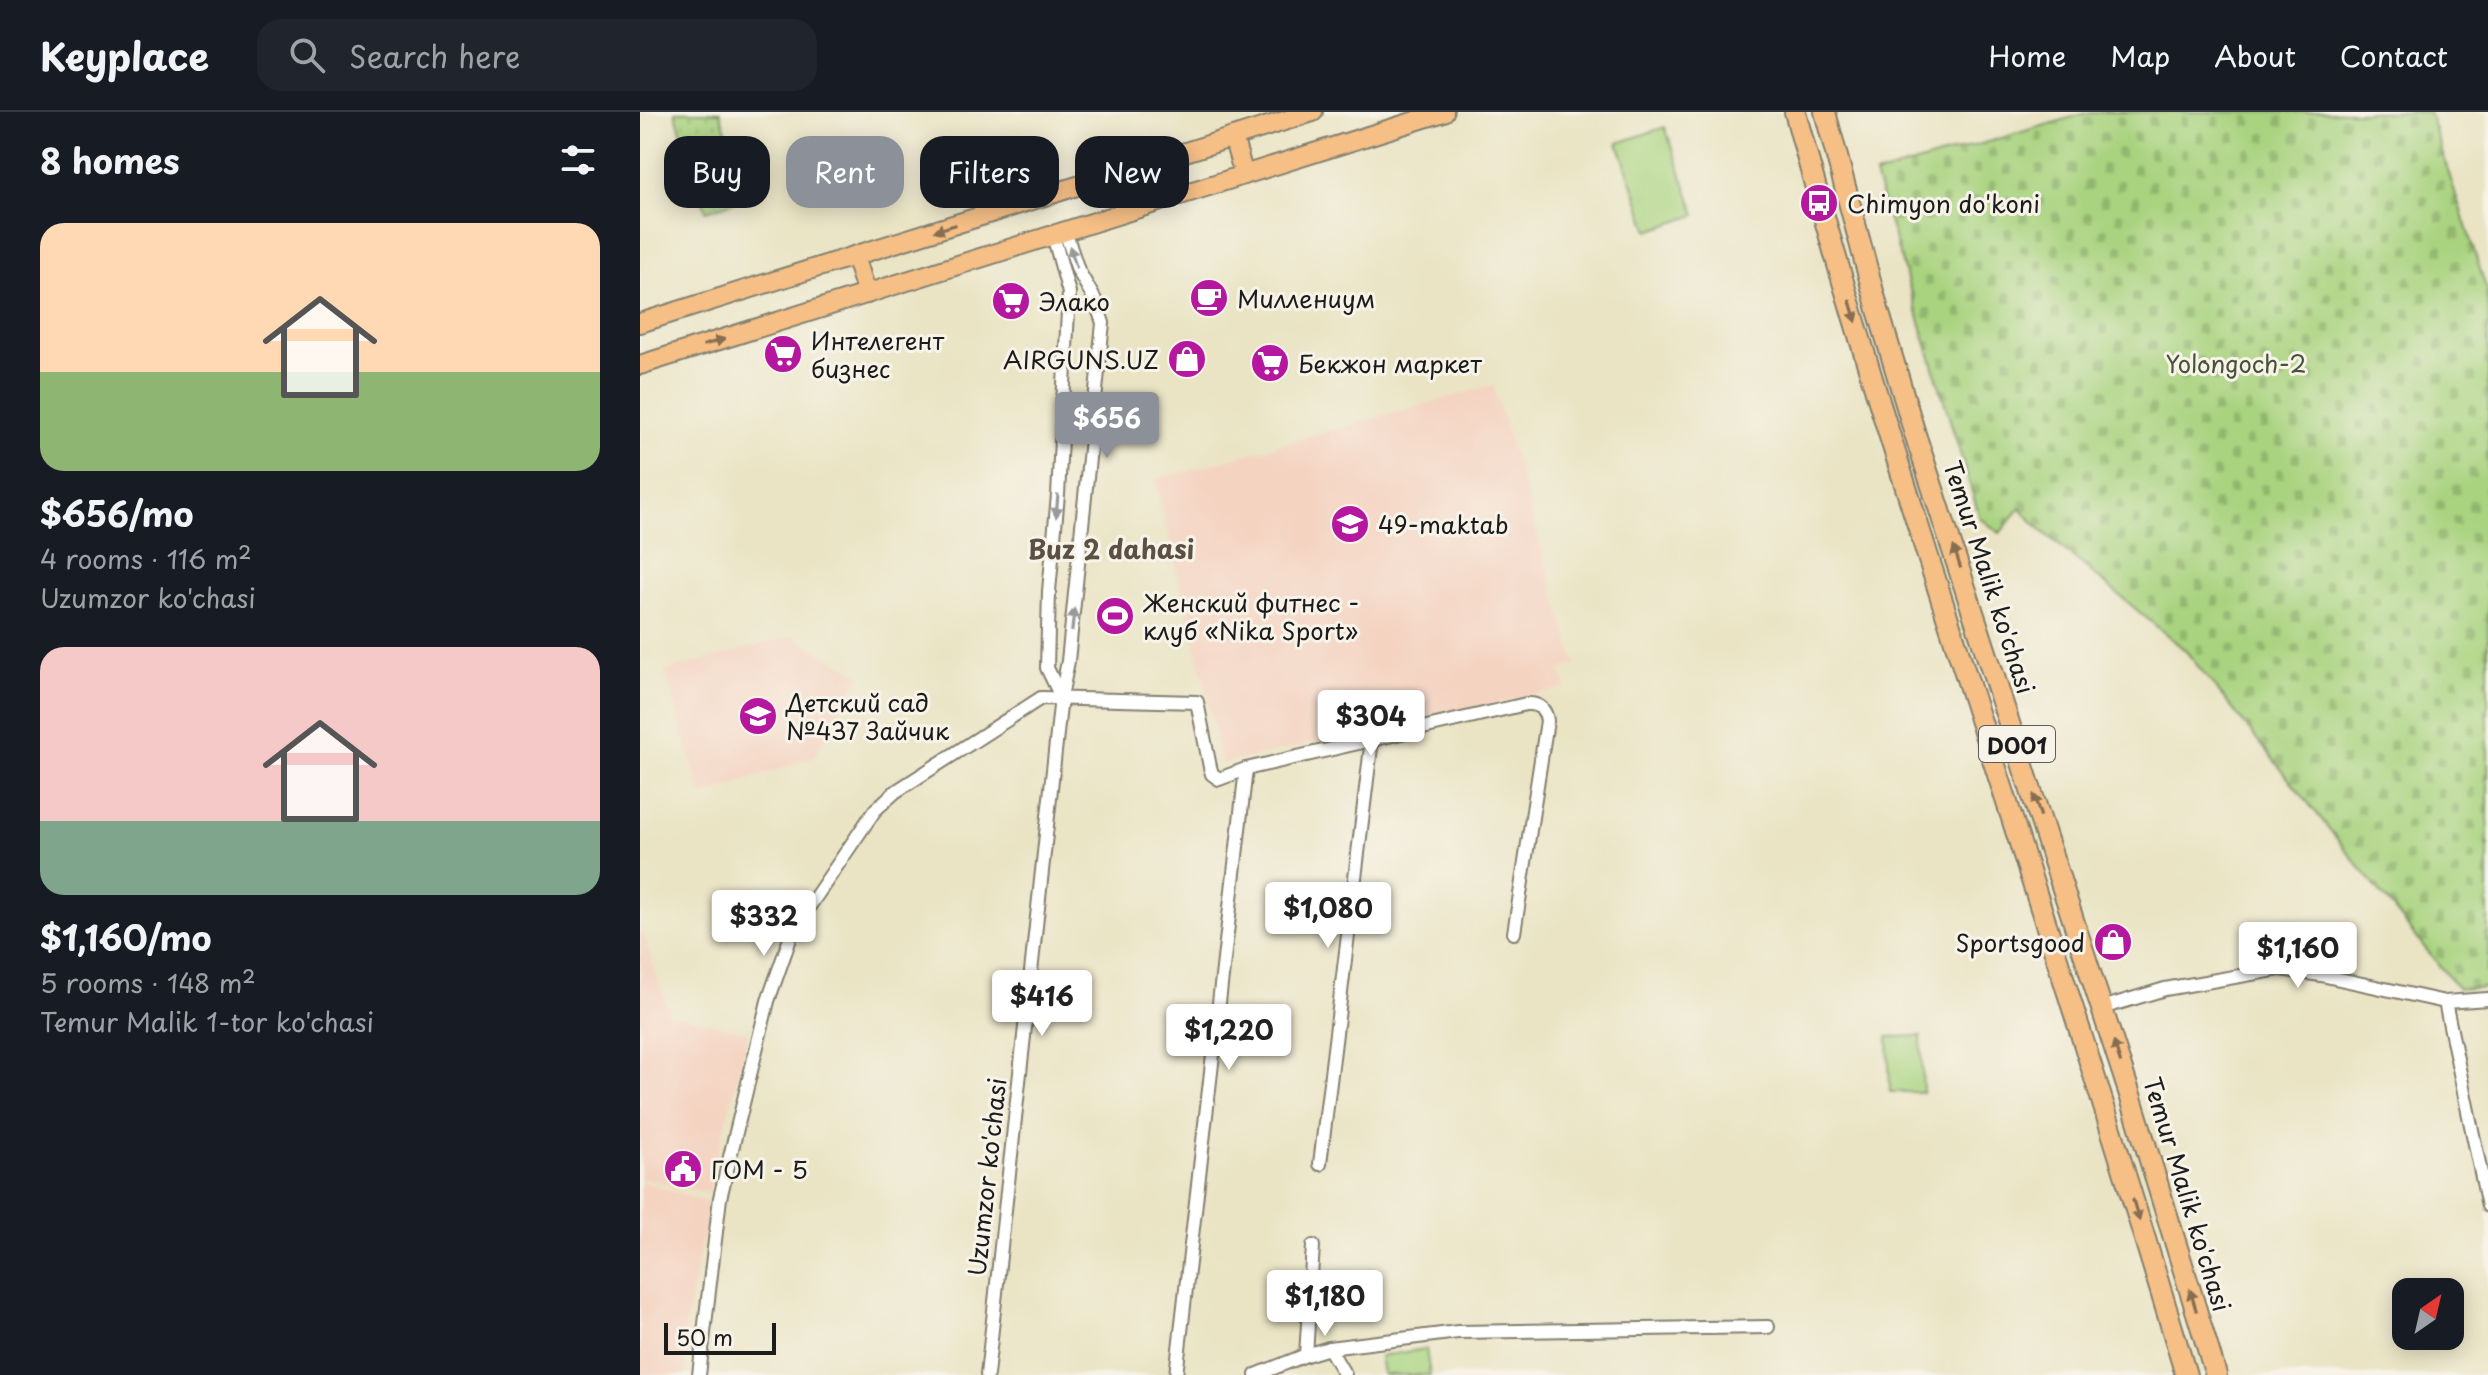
<!DOCTYPE html>
<meta charset="utf-8">
<style>
body{margin:0;font-family:"Playpen Sans",sans-serif;background:#20242c;color:#f1f3f6;height:100vh;display:flex;flex-direction:column;font-size:30px;white-space:nowrap}
*{box-sizing:border-box;margin:0}
p{font-size:26px;color:#9ea1a6}
.icon{flex:none;width:44px;height:44px;fill:none;stroke:currentColor;stroke-width:2;stroke-linecap:round;stroke-linejoin:round}
.map{position:relative;flex:1;overflow:hidden}
.sheet{display:flex;flex-direction:column;background:#171b24;width:640px}
.sheet>*{flex:none}
.guide{position:absolute;left:24px;top:24px;width:760px;height:72px;display:flex;gap:16px}
.needle{width:52px;rotate:34deg}
.buttons{position:absolute;left:1752px;top:1166px;display:grid;gap:16px}
.buttons a{display:grid;place-items:center;width:72px;height:72px;border-radius:16px;background:#171b24;box-shadow:0 4px 20px #0003;font-size:40px}
.scale{position:absolute;left:24px;bottom:20px;width:112px;box-sizing:border-box;padding-left:8px;border:4px solid #1c1c1c;border-top:0;font-size:22px;line-height:28px;white-space:nowrap;color:#1c1c1c;-webkit-text-stroke:6px #f7f3e8;paint-order:stroke}
.price{position:absolute;translate:-50% -68px;padding:0 18px;border-radius:8px;background:#fff;color:#222;font-size:26px;line-height:52px;filter:drop-shadow(0 2px 4px #0008)}
.price::after{content:'';position:absolute;left:50%;top:48px;width:24px;height:18px;margin-left:-12px;background:inherit;clip-path:polygon(0 0,100% 0,50% 100%)}
.price.current{background:#8c9099;color:#fff}
ul{padding:0;list-style:none}
li{display:grid;align-content:center;gap:16px;height:424px;padding:0 40px}
li span{display:grid;place-items:center;height:248px;border-radius:24px;color:#555}
li>.icon{margin-inline-start:auto}
span .icon{width:144px;height:144px;fill:#fffc;stroke-width:1}
li b{font-size:34px}
h2{display:flex;justify-content:space-between;align-items:center;height:96px;padding:0 40px;font-size:34px}
.pill{padding:0 28px;border-radius:24px;background:#171b24;box-shadow:0 4px 20px #0003;font-size:28px;line-height:72px}
.pill.current{background:#8c9099;color:#fff}
header{display:flex;align-items:center;gap:48px;box-sizing:border-box;height:112px;padding:0 40px;background:#171b24;border-bottom:2px solid #363941}
header strong{font-size:38px}
nav{display:flex;gap:44px;margin-inline-start:auto;font-size:28px}
.search{width:560px;height:72px;background:#20242c;display:flex;align-items:center;gap:20px;box-sizing:border-box;padding:0 28px;border-radius:24px;color:#9ea1a6;font-size:30px}
main{display:flex;flex:1;min-height:0}
.map>svg:first-child{display:block}
.built{fill:#f4d3c1}
.grass{fill:url(#grass-dots);stroke:#62784e;stroke-width:2}
.cemetery{fill:url(#cemetery-stones);stroke:#62784e;stroke-width:2}
.garden{fill:#a9d37f;stroke:#62784e;stroke-width:2}
.lines{fill:none;stroke-linecap:round;stroke-linejoin:round}
.minor-casing{stroke:#838070;stroke-width:16}
.primary-casing{stroke:#838070;stroke-width:22}
.trunk-casing{stroke:#838070;stroke-width:24}
.minor{stroke:#fff;stroke-width:12}
.primary{stroke:#f5bf86;stroke-width:18}
.trunk{stroke:#f5bf86;stroke-width:20}
.oneway{fill:#886e51}
.oneway2{fill:#999}
.labels{text-anchor:middle;dominant-baseline:central;stroke-width:6;stroke-linejoin:round;paint-order:stroke}
.shield{fill:#f7f3e8;stroke:#5e5c59;stroke-width:2}
.shield-label{font-size:22px;font-weight:bold;fill:#1c1c1c}
.poi-label{font-size:24px;fill:#1c1c1c;stroke:#f7f3e8;text-anchor:start}
.park-label{font-size:24px;fill:#46533a;stroke:#f7f3e8}
.street-label{font-size:24px;fill:#1c1c1c;stroke:#f7f3e8}
.neighbourhood-label{font-size:26px;font-weight:bold;fill:#5c5044;stroke:#f7f3e8}
</style>
<header>
<strong>Keyplace</strong>
<div class="search"><svg class="icon" aria-label="search" viewBox="0 0 24 24"><circle cx="10" cy="10" r="6"/><path d="M15 15l6 6"/></svg>Search here</div>
<nav><a>Home</a><a>Map</a><a>About</a><a>Contact</a></nav>
</header>
<main>
<section class="sheet">
<h2>8 homes<svg class="icon" aria-label="filters" viewBox="0 0 24 24"><path d="M4 7h16M4 17h16"/><circle cx="9" cy="7" r="2"/><circle cx="15" cy="17" r="2"/></svg></h2>
<ul>
<li><span style="background:linear-gradient(#ffd9b3 60%,#8fb573 0)"><svg class="icon" aria-label="home" viewBox="0 0 24 24"><path d="M3 11l9-7 9 7M6 9v11h12V9"/></svg></span><div><b>$656/mo</b><p>4 rooms · 116 m²</p><p>Uzumzor ko'chasi</p></div></li>
<li><span style="background:linear-gradient(#f6c9c9 70%,#7fa58c 0)"><svg class="icon" aria-label="home" viewBox="0 0 24 24"><path d="M3 11l9-7 9 7M6 9v11h12V9"/></svg></span><div><b>$1,160/mo</b><p>5 rooms · 148 m²</p><p>Temur Malik 1-tor ko'chasi</p></div></li>
</ul>
</section>
<div class="map">
<svg width="1848" height="1263" viewBox="0 0 1848 1263">
<defs>
<pattern id="grass-dots" width="8" height="8" patternUnits="userSpaceOnUse" patternTransform="scale(2)"><rect width="8" height="8" fill="#a9d37f"/><path d="M2 2h.1M6 6h.1" fill="none" stroke="#91b56d" stroke-width="1.8" stroke-linecap="round"/></pattern>
<pattern id="cemetery-stones" width="16" height="16" patternUnits="userSpaceOnUse" patternTransform="scale(2)"><rect width="16" height="16" fill="#a9d37f"/><path d="M2 7V4a2 2 0 0 1 4 0v3zM10 15v-3a2 2 0 0 1 4 0v3z" fill="#91b56d"/></pattern>
</defs>
<rect width="100%" height="100%" fill="#f7f3e8"/>
<filter id="ink" filterUnits="userSpaceOnUse"><feTurbulence type="fractalNoise" baseFrequency=".0125" numOctaves="2"/><feDisplacementMap in="SourceGraphic" scale="16" xChannelSelector="R" yChannelSelector="G"/><feConvolveMatrix kernelMatrix="1 2 1 2 8 2 1 2 1" color-interpolation-filters="sRGB"/></filter>
<filter id="wash" filterUnits="userSpaceOnUse"><feTurbulence type="fractalNoise" baseFrequency=".006" numOctaves="4" result="noise"/><feDisplacementMap in="SourceGraphic" scale="32" xChannelSelector="R" yChannelSelector="G"/><feGaussianBlur stdDeviation="1.8" result="paint"/><feColorMatrix in="noise" values="0 0 0 0 0 0 0 0 0 0 0 0 0 0 0 0 0 1.4 0 .05"/><feComposite in="paint" operator="in"/></filter>
<g filter="url(#wash)">
<rect width="100%" height="100%" fill="#eae4c5"/>
<g class="built">
<polygon points="853,273 936,553 921,557 926,576 581,652 567,581 515,368"/>
<polygon points="152,524 221,563 174,645 62,684 25,559"/>
<polygon points="0,811 29,902 109,920 68,1081 0,1066"/>
<polygon points="0,1069 69,1091 46,1212 45,1263 0,1263"/>
</g>
<polygon class="grass" points="35,0 80,0 107,86 66,99"/>
<polygon class="cemetery" points="1450,0 1789,0 1848,182 1848,875 1818,877 1545,538 1401,418 1380,396 1360,421 1340,406 1235,63"/>
<g class="garden">
<polygon points="1025,15 1056,103 1009,119 978,31"/>
<polygon points="1281,924 1283,980 1250,980 1248,925"/>
<polygon points="786,1237 790,1263 743,1263 740,1244"/>
</g>
</g>
<g filter="url(#ink)">
<g class="lines">
<g class="minor-casing">
<g id="minor">
<polyline points="413,123 429,181 418,383 409,479 407,556 421,585"/>
<polyline points="1805,890 1848,1094"/>
<polyline points="1462,896 1525,877 1640,857 1681,863 1805,890 1848,887"/>
<polyline points="680,1052 732,627"/>
<polyline points="689,1236 705,1263"/>
<polyline points="666,1243 689,1236 818,1220 1128,1215"/>
<path d="M59 1263 80 1086 128 889 153 818 235 698 255 680 401 586 557 590 570 655 572 662 579 667 606 657 886 592C898 591 906 597 907 609L874 821"/>
<polyline points="347,1263 421,585 428,549 463,211 455,188 438,158 425,119"/>
<polyline points="536,1263 606,657"/>
<polyline points="616,1263 666,1243 673,1134"/>
</g>
</g>
<g class="primary-casing">
<g id="primary">
<polyline points="593,25 604,63"/>
<polyline points="215,144 227,182"/>
<polyline points="0,211 673,0"/>
<polyline points="0,253 804,0"/>
</g>
</g>
<g class="trunk-casing">
<g id="trunk">
<path d="M1155 0C1210 205 1276 408 1341 610 1411 827 1481 1044 1546 1263"/>
<polyline points="1185,0 1238,198 1275,322 1491,986 1576,1263"/>
</g>
</g>
<use href="#minor" class="minor"/>
<use href="#primary" class="primary"/>
<use href="#trunk" class="trunk"/>
</g>
<defs><path id="oneway-solid" d="M-6-.8H1V-3.2L6.5 0L1 3.2V.8H-6Z" transform="scale(2)"/></defs>
<g class="oneway">
<use href="#oneway-solid" transform="translate(305 116) rotate(163)"/>
<use href="#oneway-solid" transform="translate(1213 199) rotate(73)"/>
<use href="#oneway-solid" transform="translate(74 230) rotate(-17)"/>
<use href="#oneway-solid" transform="translate(1317 445) rotate(-108)"/>
<use href="#oneway-solid" transform="translate(1397 693) rotate(-108)"/>
<use href="#oneway-solid" transform="translate(1477 940) rotate(-108)"/>
<use href="#oneway-solid" transform="translate(1496 1098) rotate(73)"/>
<use href="#oneway-solid" transform="translate(1553 1188) rotate(-107)"/>
</g>
<g class="oneway2">
<use href="#oneway-solid" transform="translate(433 145) rotate(-108)"/>
<use href="#oneway-solid" transform="translate(417 394) rotate(95)"/>
<use href="#oneway-solid" transform="translate(433 508) rotate(-84)"/>
</g>
</g>
<defs>
<g id="bus-disc" transform="scale(2)"><circle r="9.5" fill="#b5179e" stroke="#f7f3e8"/><path d="M-5-6H5V4H4V6H2V4H-2V6H-4V4H-5ZM-3.5-4V0h7V-4ZM-3.5 1.2v1.5H-2V1.2ZM2 1.2v1.5H3.5V1.2Z" fill="#fff"/></g>
<g id="cafe-disc" transform="scale(2)"><circle r="9.5" fill="#b5179e" stroke="#f7f3e8"/><path d="M-5.5-4.5H6V0H3Q3 3.5 0 3.5H-2.5Q-5.5 3.5-5.5 0ZM3-3.2v2h1.7v-2ZM-6 4.5H4V6H-6Z" fill="#fff"/></g>
<g id="supermarket-disc" transform="scale(2)"><circle r="9.5" fill="#b5179e" stroke="#f7f3e8"/><path d="M-6-5.5h2.5l.6 2H6L4.5 2H-2.5L-4.4-4H-6ZM-1.5 3.2a1.3 1.3 0 1 0 .1 0ZM3 3.2a1.3 1.3 0 1 0 .1 0Z" fill="#fff"/></g>
<g id="shop-disc" transform="scale(2)"><circle r="9.5" fill="#b5179e" stroke="#f7f3e8"/><path d="M-5-2.5h2.3a2.7 3.5 0 0 1 5.4 0H5L5.5 6h-11ZM-1.5-2.5h3a1.5 2.3 0 0 0-3 0Z" fill="#fff"/></g>
<g id="school-disc" transform="scale(2)"><circle r="9.5" fill="#b5179e" stroke="#f7f3e8"/><path d="M0-5L7-2L0 1L-7-2ZM-4 1L0 2.5L4 1V4Q0 6-4 4Z" fill="#fff"/></g>
<g id="stadium-disc" transform="scale(2)"><circle r="9.5" fill="#b5179e" stroke="#f7f3e8"/><path d="M0-5a6.5 5 0 1 0 0 10a6.5 5 0 1 0 0-10ZM-3.5-1.8h7v3.6h-7Z" fill="#fff"/></g>
<g id="civic-disc" transform="scale(2)"><circle r="9.5" fill="#b5179e" stroke="#f7f3e8"/><path d="M-.6-6.5H3V-4.5H.6V-3L4-1V1h2V6H-6V1h2V-1L-.6-3ZM-1.2 2.5V6h2.4V2.5Z" fill="#fff"/></g>
</defs>
<g fill-rule="evenodd">
<use href="#bus-disc" x="1179" y="91"/>
<use href="#cafe-disc" x="569" y="186"/>
<use href="#supermarket-disc" x="371" y="189"/>
<use href="#supermarket-disc" x="143" y="242"/>
<use href="#shop-disc" x="547" y="247"/>
<use href="#supermarket-disc" x="630" y="251"/>
<use href="#school-disc" x="710" y="412"/>
<use href="#stadium-disc" x="475" y="504"/>
<use href="#school-disc" x="118" y="604"/>
<use href="#shop-disc" x="1473" y="830"/>
<use href="#civic-disc" x="43" y="1057"/>
</g>
<g class="labels">
<rect class="shield" x="1339" y="614" width="76" height="36" rx="6"/>
<g class="shield-label">
<text x="1377" y="632">D001</text>
</g>
<g class="poi-label">
<text x="1207" y="91">Chimyon do'koni</text>
<text x="597" y="186">Миллениум</text>
<text x="399" y="189">Элако</text>
<text x="171" y="228">Интелегент<tspan x="171" dy="28">бизнес</tspan></text>
<text x="519" y="247" text-anchor="end">AIRGUNS.UZ</text>
<text x="658" y="251">Бекжон маркет</text>
<text x="738" y="412">49-maktab</text>
<text x="503" y="490">Женский фитнес -<tspan x="503" dy="28">клуб «Nika Sport»</tspan></text>
<text x="146" y="590">Детский сад<tspan x="146" dy="28">№437 Зайчик</tspan></text>
<text x="1445" y="830" text-anchor="end">Sportsgood</text>
<text x="71" y="1057">ГОМ - 5</text>
</g>
<g class="park-label">
<text x="1596" y="251">Yolongoch-2</text>
</g>
<g class="street-label">
<text transform="translate(1350 465) rotate(72)">Temur Malik ko'chasi</text>
<text transform="translate(346 1065) rotate(-84)">Uzumzor ko'chasi</text>
<text transform="translate(1548 1082) rotate(73)">Temur Malik ko'chasi</text>
</g>
<g class="neighbourhood-label">
<text x="471" y="436">Buz 2 dahasi</text>
</g>
</g>
</svg>
<div class="buttons">
<a><svg class="needle" viewBox="-14 -14 28 28"><path d="M0-13l5 13h-10z" fill="#e53935"/><path d="M0 13l5-13h-10z" fill="#9ea1a6"/></svg></a>
</div>
<div class="scale">50 m</div>
<b class="price current" style="left:467px;top:348px">$656</b>
<b class="price" style="left:731px;top:646px">$304</b>
<b class="price" style="left:688px;top:838px">$1,080</b>
<b class="price" style="left:124px;top:846px">$332</b>
<b class="price" style="left:1658px;top:878px">$1,160</b>
<b class="price" style="left:402px;top:926px">$416</b>
<b class="price" style="left:589px;top:960px">$1,220</b>
<b class="price" style="left:685px;top:1226px">$1,180</b>
<div class="guide">
<a class="pill">Buy</a>
<a class="pill current">Rent</a>
<a class="pill">Filters</a>
<a class="pill">New</a>
</div>
</div>
</main>
